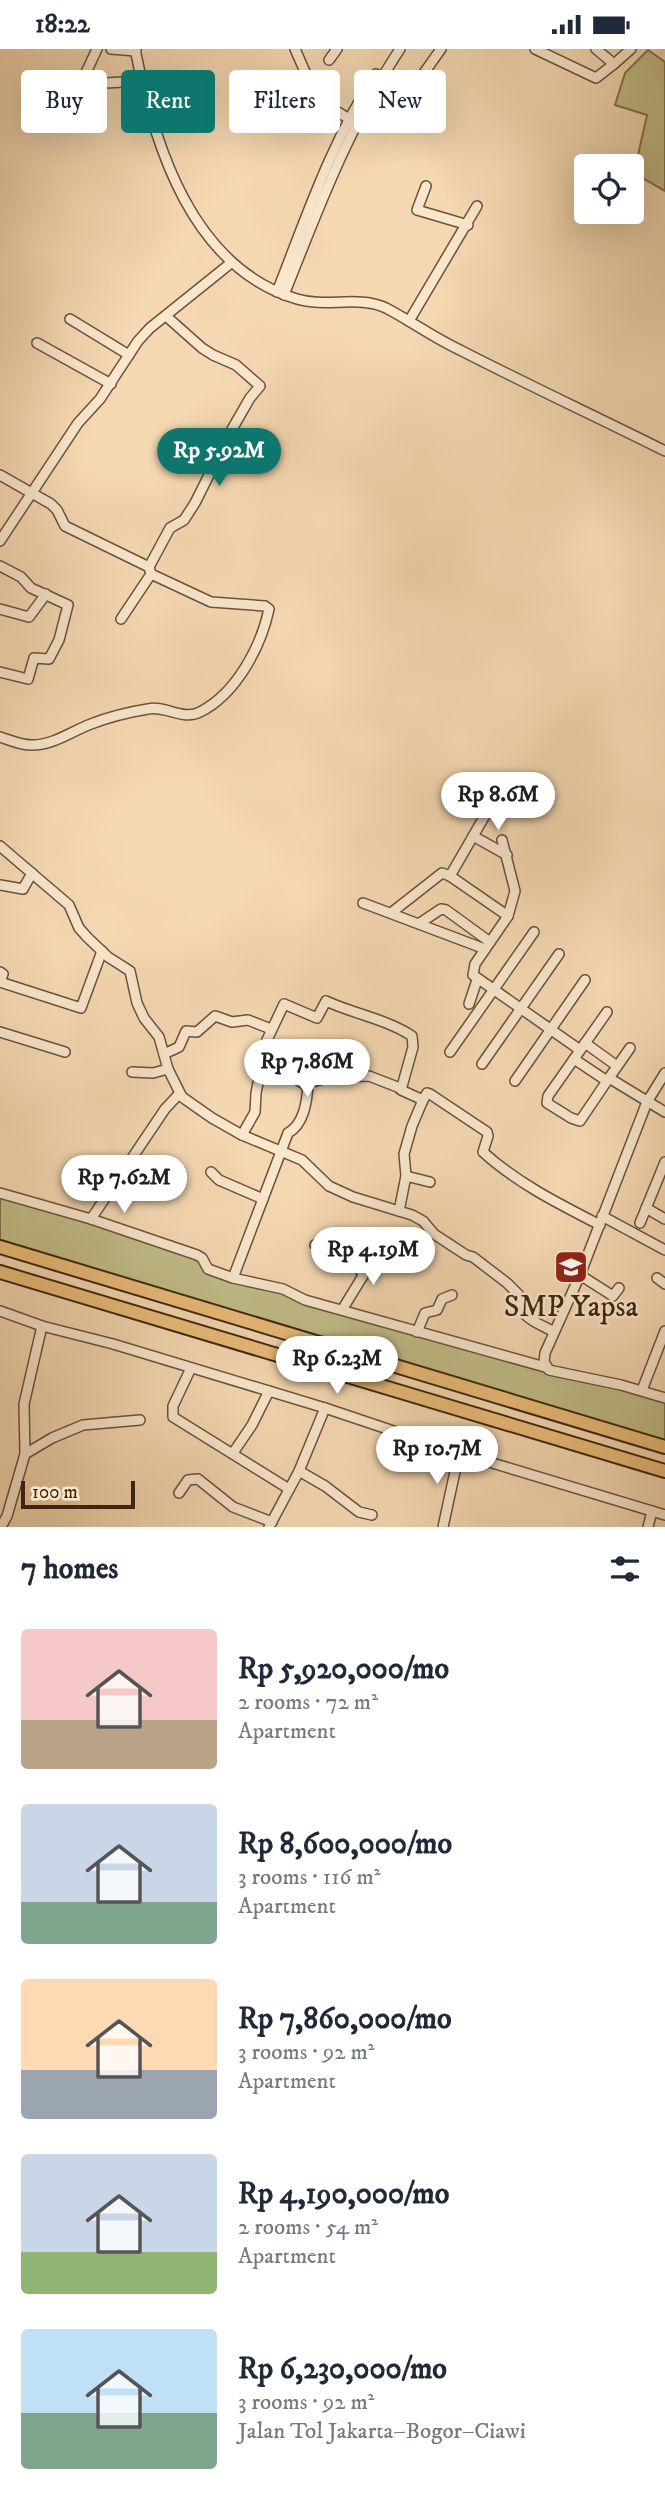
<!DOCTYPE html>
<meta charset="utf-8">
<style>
body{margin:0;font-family:"IM FELL DW Pica",serif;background:#f6f6f7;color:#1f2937;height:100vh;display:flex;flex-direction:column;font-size:26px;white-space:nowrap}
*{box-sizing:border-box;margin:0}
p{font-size:23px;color:#747a83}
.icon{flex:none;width:38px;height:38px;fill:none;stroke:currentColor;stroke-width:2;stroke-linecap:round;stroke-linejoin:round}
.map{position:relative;height:1478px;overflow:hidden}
.drawer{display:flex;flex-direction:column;background:#fff;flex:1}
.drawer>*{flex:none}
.top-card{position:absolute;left:21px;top:21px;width:623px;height:63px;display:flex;gap:14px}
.fabs{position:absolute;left:574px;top:105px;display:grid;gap:14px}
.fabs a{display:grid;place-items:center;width:70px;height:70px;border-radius:7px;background:#fff;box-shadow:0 7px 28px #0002;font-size:35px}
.scale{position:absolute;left:21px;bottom:18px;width:114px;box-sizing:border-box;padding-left:7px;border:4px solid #3e260f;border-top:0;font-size:19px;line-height:24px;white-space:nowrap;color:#3e260f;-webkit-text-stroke:5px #f8e6cd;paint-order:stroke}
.price{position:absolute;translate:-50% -60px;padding:0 16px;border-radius:24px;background:#fff;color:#222;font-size:23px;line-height:46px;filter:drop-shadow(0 2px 4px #0008)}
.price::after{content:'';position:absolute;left:50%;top:42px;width:21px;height:16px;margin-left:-10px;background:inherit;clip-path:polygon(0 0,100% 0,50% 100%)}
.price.active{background:#0f766e;color:#fff}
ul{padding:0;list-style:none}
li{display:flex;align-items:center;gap:21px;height:175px;padding:0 21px}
li span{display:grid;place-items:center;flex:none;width:196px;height:140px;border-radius:7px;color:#555}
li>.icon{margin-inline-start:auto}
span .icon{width:84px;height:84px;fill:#fffc;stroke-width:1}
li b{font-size:30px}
h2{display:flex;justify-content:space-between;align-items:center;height:84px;padding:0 21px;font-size:30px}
.chip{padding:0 24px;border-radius:7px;background:#fff;box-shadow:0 7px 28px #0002;font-size:24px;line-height:63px}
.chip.active{background:#0f766e;color:#fff}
.status{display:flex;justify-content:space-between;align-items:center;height:49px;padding:0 35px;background:#fff;direction:ltr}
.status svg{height:19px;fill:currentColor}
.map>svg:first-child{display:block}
.green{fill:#c1bd88;stroke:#80724c;stroke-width:2}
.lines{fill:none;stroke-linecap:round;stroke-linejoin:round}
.minor-casing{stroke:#6c5238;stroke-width:12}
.highway-casing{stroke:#3e260f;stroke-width:16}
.minor{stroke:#f8e6cd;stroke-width:9}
.highway{stroke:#eabc79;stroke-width:12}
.labels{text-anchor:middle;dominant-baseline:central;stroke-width:5;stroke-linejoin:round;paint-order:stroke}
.poi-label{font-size:30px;fill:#3e260f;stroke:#f8e6cd}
</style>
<div class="status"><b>18:22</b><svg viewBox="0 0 49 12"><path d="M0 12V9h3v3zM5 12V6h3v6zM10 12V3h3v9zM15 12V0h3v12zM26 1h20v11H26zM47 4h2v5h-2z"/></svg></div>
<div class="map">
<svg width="665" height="1478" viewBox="0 0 665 1478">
<rect width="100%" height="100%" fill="#f4d8b2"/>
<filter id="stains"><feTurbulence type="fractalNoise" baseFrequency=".00286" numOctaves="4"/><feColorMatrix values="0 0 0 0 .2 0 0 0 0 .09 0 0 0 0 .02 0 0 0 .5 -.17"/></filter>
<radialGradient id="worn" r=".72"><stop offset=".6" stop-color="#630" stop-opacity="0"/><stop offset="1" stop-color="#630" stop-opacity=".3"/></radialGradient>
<g class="green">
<polygon points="648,1 665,13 665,142 634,124 647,66 615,56 625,24"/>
<polygon points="0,1144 197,1206 209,1220 665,1349 665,1398 0,1198"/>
</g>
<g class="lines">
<g class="minor-casing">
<g id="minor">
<polyline points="97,0 82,32 105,34 142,32"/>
<polyline points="111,0 136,2"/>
<path d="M135 0C154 96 192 219 297 250 326 259 359 246 386 259 411 272 434 289 460 301 528 336 597 368 665 402"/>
<polyline points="295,0 317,50 354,73"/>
<polyline points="535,0 596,29 614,15"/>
<polyline points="596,0 614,15 631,0"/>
<polyline points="329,11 337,0"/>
<polyline points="378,34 401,45 409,45 441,0"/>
<polyline points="426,137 417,161 468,176"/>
<path d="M277 243C306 169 332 91 376 25"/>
<path d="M284 246C318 160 349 77 400 0"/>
<polyline points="70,270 129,306"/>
<polyline points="409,272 477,157"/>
<polyline points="37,294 111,335"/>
<path d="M0 426 51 455 57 461 65 477 149 518 151 525 211 553 265 557 269 560C261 598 236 645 200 663 183 672 165 656 148 660 129 663 109 668 91 675 72 682 52 697 31 696 20 696 10 691 0 688"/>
<polyline points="0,492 78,374 100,350 138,292 150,279 231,214"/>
<polyline points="0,517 21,528 31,539 68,556 59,591 49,610 34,609 28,630 0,623"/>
<polyline points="149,518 170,479 184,471 195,454 231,382 250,349 260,337 236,316 213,306 202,299 166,267"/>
<polyline points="0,560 29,568 46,545"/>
<polyline points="121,570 151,525"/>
<polyline points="473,787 507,806"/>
<polyline points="502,791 515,842 508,867"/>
<path d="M0 797 69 856 79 879 87 888 108 908 130 922 137 954 144 969 159 988 168 1020 182 1048 212 1069 242 1086 302 1111 329 1137 353 1148 412 1166 423 1172 434 1185 466 1206 473 1208 507 1234 518 1245C519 1270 535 1272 554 1283"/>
<polyline points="450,827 487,763"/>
<polyline points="0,836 23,840 32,824"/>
<polyline points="363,854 485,900"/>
<polyline points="391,864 442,824 450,827 508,867 475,915 473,926 580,1001"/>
<polyline points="420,874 441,860 446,861 490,893"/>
<polyline points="0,923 3,925 0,933 81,959 102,902"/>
<polyline points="469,955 477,931"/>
<polyline points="607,963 548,1047 547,1054 571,1069 580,1072 609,1029 665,1063"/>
<polyline points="0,983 65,1003"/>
<polyline points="585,994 617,1017"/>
<polyline points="450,1003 534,883"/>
<polyline points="164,1005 179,998 186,982 197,983 215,967 232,973 248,971 271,980"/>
<polyline points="574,1010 607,1032"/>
<polyline points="482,1015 559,905"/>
<polyline points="263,1018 293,1028 304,1035 331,1028 369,1027 400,1039"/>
<polyline points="132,1023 153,1024 168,1020"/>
<polyline points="665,1024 647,1053 580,1226 545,1304 544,1313 549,1321 621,1336 665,1349"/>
<polyline points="609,1029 630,999"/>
<polyline points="515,1032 585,931"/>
<path d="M308 1035C307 1053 304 1075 288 1084L233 1229 283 1240 305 1251 545 1318"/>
<path d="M242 1086 255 1063 256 1044 267 991 284 955 317 969 326 952C354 965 386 970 412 987L413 998 401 1041 423 1051 427 1044 430 1045 487 1083 488 1087 483 1103C517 1134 559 1155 600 1176"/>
<polyline points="211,1123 219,1131 263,1150"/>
<polyline points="406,1127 404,1105 412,1077 423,1051"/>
<polyline points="0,1144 91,1170 197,1206 202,1209 208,1220 233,1229"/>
<polyline points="646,1159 665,1170"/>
<polyline points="399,1162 406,1127 430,1133"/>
<polyline points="602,1167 665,1201"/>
<polyline points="91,1170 165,1060 179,1045"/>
<polyline points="640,1174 665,1113"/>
<path d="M315 1196C337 1202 349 1205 363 1225"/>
<polyline points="580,1226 613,1247 619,1239"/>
<polyline points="657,1229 665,1235"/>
<polyline points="342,1261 380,1199"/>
<polyline points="0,1262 42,1277 113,1295 325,1359 459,1404 665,1466"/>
<polyline points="417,1283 425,1264 437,1261 442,1250 452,1246"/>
<polyline points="191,1319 173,1357 173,1368 289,1440"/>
<polyline points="642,1341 665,1282"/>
<polyline points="233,1404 252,1376 269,1342"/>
<polyline points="25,1405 52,1389 83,1376 140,1371"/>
<polyline points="299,1422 325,1437 359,1463 372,1466"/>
<polyline points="179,1444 188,1431 198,1430 233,1458 272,1473"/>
<polyline points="1,1478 7,1467 25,1405 24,1355 42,1277"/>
<polyline points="269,1478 299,1422 325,1359"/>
<polyline points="443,1478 459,1404"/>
<polyline points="648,1478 652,1462"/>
</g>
</g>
<g class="highway-casing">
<g id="highway">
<polyline points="0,1198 665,1398"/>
<polyline points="0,1223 665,1422"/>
</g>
</g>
<use href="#minor" class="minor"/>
<use href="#highway" class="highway"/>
</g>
<defs>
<g id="school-square" transform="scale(1.75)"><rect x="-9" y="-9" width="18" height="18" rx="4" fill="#8f2418" stroke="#f8e6cd"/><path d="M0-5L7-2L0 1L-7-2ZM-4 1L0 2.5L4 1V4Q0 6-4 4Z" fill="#fff"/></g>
</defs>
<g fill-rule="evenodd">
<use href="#school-square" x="571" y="1218"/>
</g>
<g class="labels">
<g class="poi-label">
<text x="571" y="1258">SMP Yapsa</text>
</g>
</g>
<rect width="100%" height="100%" filter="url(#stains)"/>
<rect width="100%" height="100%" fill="url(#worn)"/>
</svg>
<div class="fabs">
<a><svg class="icon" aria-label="locate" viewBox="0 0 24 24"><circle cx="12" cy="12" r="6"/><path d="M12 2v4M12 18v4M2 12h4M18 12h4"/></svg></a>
</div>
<div class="scale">100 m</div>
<b class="price active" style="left:219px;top:439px">Rp 5.92M</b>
<b class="price" style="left:498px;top:783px">Rp 8.6M</b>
<b class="price" style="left:307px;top:1050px">Rp 7.86M</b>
<b class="price" style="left:124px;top:1166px">Rp 7.62M</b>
<b class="price" style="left:373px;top:1238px">Rp 4.19M</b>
<b class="price" style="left:337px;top:1347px">Rp 6.23M</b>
<b class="price" style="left:437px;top:1437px">Rp 10.7M</b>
<div class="top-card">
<a class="chip">Buy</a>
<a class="chip active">Rent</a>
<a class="chip">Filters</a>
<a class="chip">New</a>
</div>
</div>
<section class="drawer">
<h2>7 homes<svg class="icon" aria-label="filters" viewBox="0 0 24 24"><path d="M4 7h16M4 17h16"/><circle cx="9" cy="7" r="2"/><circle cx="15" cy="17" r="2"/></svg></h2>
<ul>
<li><span style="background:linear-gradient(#f6c9c9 65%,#b9a48a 0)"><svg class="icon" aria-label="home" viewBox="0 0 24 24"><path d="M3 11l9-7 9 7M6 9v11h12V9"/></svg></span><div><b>Rp 5,920,000/mo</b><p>2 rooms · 72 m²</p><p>Apartment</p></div></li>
<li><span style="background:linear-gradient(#c9d6e8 70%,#7fa58c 0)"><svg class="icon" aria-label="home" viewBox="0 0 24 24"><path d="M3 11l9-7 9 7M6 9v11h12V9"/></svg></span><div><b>Rp 8,600,000/mo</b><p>3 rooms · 116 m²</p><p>Apartment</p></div></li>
<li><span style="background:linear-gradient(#ffd9b3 65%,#9aa5b1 0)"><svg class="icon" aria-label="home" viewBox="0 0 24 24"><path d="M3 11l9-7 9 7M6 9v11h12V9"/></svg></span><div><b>Rp 7,860,000/mo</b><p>3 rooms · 92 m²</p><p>Apartment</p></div></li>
<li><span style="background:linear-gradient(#c9d6e8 70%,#8fb573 0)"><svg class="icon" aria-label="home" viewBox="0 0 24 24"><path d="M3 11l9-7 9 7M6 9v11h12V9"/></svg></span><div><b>Rp 4,190,000/mo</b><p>2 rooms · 54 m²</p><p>Apartment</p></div></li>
<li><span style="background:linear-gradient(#bfe0f5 60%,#7fa58c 0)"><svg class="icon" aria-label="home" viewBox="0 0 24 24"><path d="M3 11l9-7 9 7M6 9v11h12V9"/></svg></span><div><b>Rp 6,230,000/mo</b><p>3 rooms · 92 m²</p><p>Jalan Tol Jakarta–Bogor–Ciawi</p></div></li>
</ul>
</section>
